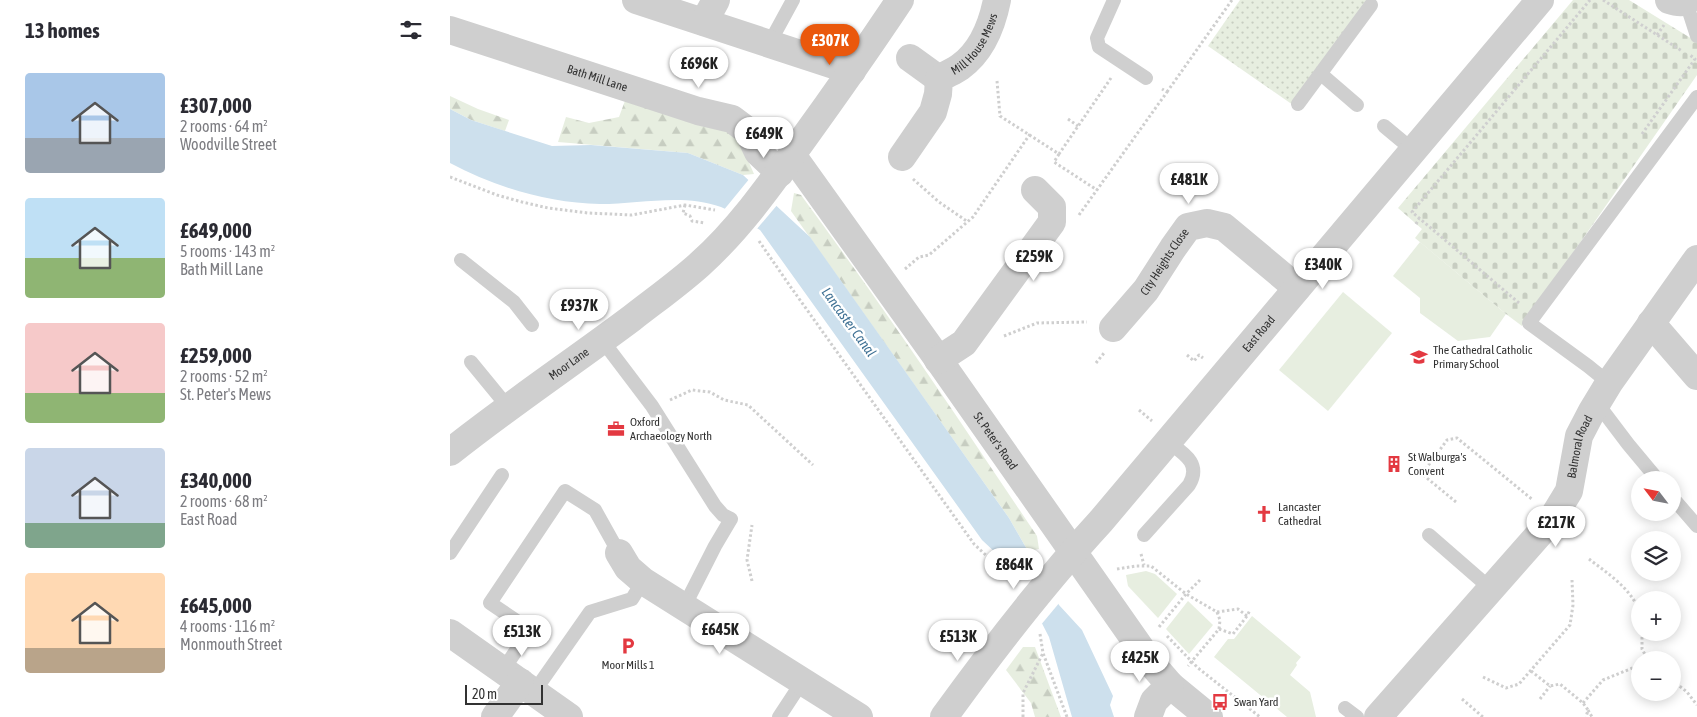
<!DOCTYPE html>
<meta charset="utf-8">
<style>
body{margin:0;font-family:"Asap Condensed",sans-serif;background:#f2f2f3;color:#2b2b33;height:100vh;display:flex;flex-direction:column;font-size:19px;white-space:nowrap}
*{box-sizing:border-box;margin:0}
p{font-size:16px;color:#7c7c81}
.icon{flex:none;width:28px;height:28px;fill:none;stroke:currentColor;stroke-width:2;stroke-linecap:round;stroke-linejoin:round}
.map{position:relative;flex:1;overflow:hidden}
.sheet{display:flex;flex-direction:column;background:#fff;width:450px}
.sheet>*{flex:none}
.needle{width:32px;rotate:302deg}
.fabs{position:absolute;left:1181px;top:471px;display:grid;gap:10px}
.fabs a{display:grid;place-items:center;width:50px;height:50px;border-radius:50%;background:#fff;box-shadow:0 2px 12px #0003;font-size:25px}
.scale{position:absolute;left:15px;bottom:12px;width:78px;box-sizing:border-box;padding-left:5px;border:2px solid #323232;border-top:0;font-size:14px;line-height:18px;white-space:nowrap;color:#323232;-webkit-text-stroke:4px #fff;paint-order:stroke}
.price{position:absolute;translate:-50% -42px;padding:0 11px;border-radius:18px;background:#fff;color:#222;font-size:16px;line-height:32px;filter:drop-shadow(0 1px 2px #0008)}
.price::after{content:'';position:absolute;left:50%;top:30px;width:15px;height:11px;margin-left:-8px;background:inherit;clip-path:polygon(0 0,100% 0,50% 100%)}
.price.active{background:#ea580c;color:#fff}
ul{padding:0;list-style:none}
li{display:flex;align-items:center;gap:15px;height:125px;padding:0 25px}
li span{display:grid;place-items:center;flex:none;width:140px;height:100px;border-radius:5px;color:#555}
li>.icon{margin-inline-start:auto}
span .icon{width:60px;height:60px;fill:#fffc;stroke-width:1}
li b{font-size:21px}
h2{display:flex;justify-content:space-between;align-items:center;height:60px;padding:0 25px;font-size:21px}
main{display:flex;flex:1;min-height:0}
.map>svg:first-child{display:block}
.green{fill:#e7eee0}
.forest{fill:url(#forest-firs)}
.cemetery{fill:url(#cemetery-stones)}
.garden{fill:url(#garden-dots)}
.water{fill:#cde0ed}
.pier{fill:#fff}
.lines{fill:none;stroke-linecap:round;stroke-linejoin:round}
.path{stroke:#cfcfcf;stroke-width:3;stroke-dasharray:2.5 2.5;stroke-linecap:butt}
.service{stroke:#cfcfcf;stroke-width:14}
.minor{stroke:#cfcfcf;stroke-width:28}
.tertiary{stroke:#cfcfcf;stroke-width:28}
.labels{text-anchor:middle;dominant-baseline:central;stroke-width:5;stroke-linejoin:round;paint-order:stroke}
.street-label{font-size:12px;fill:#323232;stroke:#fff}
.poi-label{font-size:12px;fill:#323232;stroke:#fff;text-anchor:start}
.water-label{font-size:14px;font-style:italic;fill:#3f7194;stroke:#fff}
</style>
<main>
<section class="sheet">
<h2>13 homes<svg class="icon" aria-label="filters" viewBox="0 0 24 24"><path d="M4 7h16M4 17h16"/><circle cx="9" cy="7" r="2"/><circle cx="15" cy="17" r="2"/></svg></h2>
<ul>
<li><span style="background:linear-gradient(#a9c7e8 65%,#9aa5b1 0)"><svg class="icon" aria-label="home" viewBox="0 0 24 24"><path d="M3 11l9-7 9 7M6 9v11h12V9"/></svg></span><div><b>£307,000</b><p>2 rooms · 64 m²</p><p>Woodville Street</p></div></li>
<li><span style="background:linear-gradient(#bfe0f5 60%,#8fb573 0)"><svg class="icon" aria-label="home" viewBox="0 0 24 24"><path d="M3 11l9-7 9 7M6 9v11h12V9"/></svg></span><div><b>£649,000</b><p>5 rooms · 143 m²</p><p>Bath Mill Lane</p></div></li>
<li><span style="background:linear-gradient(#f6c9c9 70%,#8fb573 0)"><svg class="icon" aria-label="home" viewBox="0 0 24 24"><path d="M3 11l9-7 9 7M6 9v11h12V9"/></svg></span><div><b>£259,000</b><p>2 rooms · 52 m²</p><p>St. Peter's Mews</p></div></li>
<li><span style="background:linear-gradient(#c9d6e8 75%,#7fa58c 0)"><svg class="icon" aria-label="home" viewBox="0 0 24 24"><path d="M3 11l9-7 9 7M6 9v11h12V9"/></svg></span><div><b>£340,000</b><p>2 rooms · 68 m²</p><p>East Road</p></div></li>
<li><span style="background:linear-gradient(#ffd9b3 75%,#b9a48a 0)"><svg class="icon" aria-label="home" viewBox="0 0 24 24"><path d="M3 11l9-7 9 7M6 9v11h12V9"/></svg></span><div><b>£645,000</b><p>4 rooms · 116 m²</p><p>Monmouth Street</p></div></li>
</ul>
</section>
<div class="map">
<svg width="1247" height="717" viewBox="0 0 1247 717">
<defs>
<pattern id="forest-firs" width="22" height="20" patternUnits="userSpaceOnUse" patternTransform="scale(1.25)"><rect width="22" height="20" fill="#e7eee0"/><path d="M5 1l3.5 6h-7zM16 11l3.5 6h-7z" fill="#c7cdc1"/></pattern>
<pattern id="cemetery-stones" width="16" height="16" patternUnits="userSpaceOnUse" patternTransform="scale(1.25)"><rect width="16" height="16" fill="#e7eee0"/><path d="M2 7V4a2 2 0 0 1 4 0v3zM10 15v-3a2 2 0 0 1 4 0v3z" fill="#c7cdc1"/></pattern>
<pattern id="garden-dots" width="8" height="8" patternUnits="userSpaceOnUse" patternTransform="scale(1.25)"><rect width="8" height="8" fill="#e7eee0"/><path d="M2 2h.1M6 6h.1" fill="none" stroke="#c7cdc1" stroke-width="1.8" stroke-linecap="round"/></pattern>
</defs>
<rect width="100%" height="100%" fill="#fff"/>
<g class="green">
<polygon points="970,242 1056,314 1040,337 1008,341 970,313 970,298 943,276"/>
<polygon points="893,292 942,333 878,411 829,370"/>
<polygon points="696,571 705,574 727,594 708,618 678,586 676,575"/>
<polygon points="738,601 763,625 739,654 716,629"/>
<polygon points="802,616 851,657 846,663 847,665 840,675 860,692 866,717 837,717 764,657 778,639 784,639"/>
</g>
<g class="forest">
<polygon points="0,96 28,109 59,120 55,131 21,120 0,109"/>
<polygon points="176,98 271,127 289,140 304,174 293,175 238,153 108,142 116,117 139,123 169,117"/>
<path d="M344 193 351 195C433 306 510 421 587 536L589 549 578 551 559 518 341 211Z"/>
<polygon points="573,647 585,647 611,717 585,717 581,703 556,670"/>
</g>
<polygon class="cemetery" points="1123,0 1179,0 1247,42 1247,75 1072,326 1056,314 965,238 972,229 948,208"/>
<polygon class="garden" points="790,0 919,0 843,105 758,46"/>
<path class="water" d="M0 109 21 120 102 146 141 145 238 153 293 175 360 237 559 518 609 605 632 630 663 696 660 705 664 717H622L599 637 565 571 532 540 310 230C298 223 284 212 271 207 233 193 189 204 150 204 98 203 45 187 0 163Z"/>
<g class="pier">
<polygon points="300,178 328,204 306,230 273,211"/>
<polygon points="585,559 610,602 590,626 567,581"/>
</g>
<g class="lines">
<g class="path">
<polyline points="1153,0 1232,51"/>
<polyline points="1207,35 1214,25"/>
<polyline points="547,81 550,116 609,154 661,78"/>
<polyline points="717,92 782,0"/>
<polyline points="618,119 628,126"/>
<polyline points="1192,134 1245,59 1240,55"/>
<polyline points="609,154 604,162 647,190"/>
<polyline points="0,177 47,195 72,202 98,208 138,213 182,215 235,205 265,210"/>
<polyline points="463,179 489,202 518,222"/>
<polyline points="235,205 233,213 240,216 242,221 255,223"/>
<polyline points="629,215 717,92 712,89"/>
<polyline points="966,224 969,219"/>
<polyline points="309,241 340,286 524,544 559,577 562,582"/>
<polyline points="455,269 469,257 479,255 523,217 580,134"/>
<polyline points="1069,303 962,212 1140,0"/>
<polyline points="554,336 587,323 637,322"/>
<polyline points="737,355 744,361 749,355 753,358"/>
<polyline points="646,363 654,353"/>
<polyline points="220,400 242,390 260,392 274,400 298,405 363,465"/>
<polyline points="689,410 702,421"/>
<polyline points="1006,502 972,474 997,440 1007,438 1083,500"/>
<polyline points="691,554 694,565"/>
<path d="M1139 559C1157 573 1187 592 1190 617"/>
<polyline points="667,569 686,566 701,566 736,594 767,612 770,620 769,629 738,666"/>
<polyline points="302,581 297,560 302,525"/>
<polyline points="767,612 788,609 797,616 800,610"/>
<polyline points="709,627 736,594 750,580"/>
<polyline points="769,629 783,634 797,616"/>
<polyline points="1192,632 1192,649 1198,660"/>
<polyline points="590,634 593,653 617,717"/>
<polyline points="717,636 748,668 810,717"/>
<polyline points="1081,671 1100,686 1110,684 1133,703 1138,710 1136,717"/>
<polyline points="1033,677 1056,688 1069,684 1120,625 1123,605 1122,580"/>
<polyline points="1222,680 1237,692 1247,705"/>
<polyline points="1012,699 1033,717"/>
<polyline points="1090,699 1100,686"/>
<polyline points="1133,703 1153,680 1190,665"/>
<polyline points="1138,710 1142,717"/>
<polyline points="573,717 573,693 593,653"/>
</g>
<g class="service">
<polyline points="664,0 647,38 649,47 696,78"/>
<polyline points="1236,2 1247,36"/>
<polyline points="319,44 343,0"/>
<polyline points="871,74 907,105"/>
<polyline points="848,104 921,5"/>
<polyline points="934,126 964,151"/>
<polyline points="11,260 64,302 82,325"/>
<polyline points="152,340 202,406 265,506 273,515 281,519 265,546 234,607"/>
<polyline points="21,362 58,407"/>
<polyline points="1159,383 1138,366 1079,323 1247,97"/>
<polyline points="1147,403 1178,444 1208,480"/>
<polyline points="1222,497 1247,526"/>
<path d="M694 535 739 485C752 463 733 453 717 441"/>
<polyline points="979,535 1041,589"/>
<polyline points="0,553 52,475"/>
<polyline points="53,670 80,630 40,603 115,491 145,510 169,553"/>
<polyline points="84,692 140,612 182,599 193,581"/>
<polyline points="895,708 907,717"/>
<polyline points="329,717 352,682"/>
</g>
<g class="minor">
<polyline points="186,0 402,71"/>
<path d="M1219 0C1225 2 1233 4 1238 0"/>
<polyline points="254,22 266,0"/>
<path id="s1" d="M0 30 248 111 282 119 298 131 308 152 330 173"/>
<polyline points="460,58 489,79"/>
<path id="s2" d="M342 155 483 352 701 663 720 685 759 717"/>
<path id="s3" d="M452 157 483 112 488 94 489 79C496 74 503 72 510 67 531 52 542 25 547 0"/>
<polyline points="1201,323 1247,376"/>
<path id="s4" d="M663 328 696 290 723 248 738 227 757 223 774 227 847 288"/>
<polyline points="488,360 514,343 602,222 602,207 585,190"/>
<path id="s5" d="M0 452C59 405 122 363 182 318 205 300 229 283 250 264 289 229 320 185 351 142 385 95 418 48 450 0"/>
<polyline points="169,553 178,568 193,581 409,717"/>
<polyline points="0,633 119,717"/>
<polyline points="45,717 70,682"/>
<polyline points="698,717 704,701 720,685"/>
<path id="s6" d="M928 717 1092 531 1105 514 1119 491 1129 436 1142 411 1159 383 1247 259"/>
</g>
<path class="tertiary" id="s7" d="M494 717C543 649 594 583 651 521L1090 0"/>
</g>
<defs>
<g id="school-bare" transform="scale(1.35)"><path d="M0-5L7-2L0 1L-7-2ZM-4 1L0 2.5L4 1V4Q0 6-4 4Z" fill="#e33941" stroke="#fff" stroke-width="2.5" paint-order="stroke"/></g>
<g id="office-bare" transform="scale(1.35)"><path d="M-6-3h4V-5.5h4V-3h4V5H-6ZM-1-4.5V-3h2v-1.5ZM-6 0V1H6V0Z" fill="#e33941" stroke="#fff" stroke-width="2.5" paint-order="stroke"/></g>
<g id="building-bare" transform="scale(1.35)"><path d="M-4-6H4V6H1V3H-1V6H-4ZM-2.5-4.3h1.7v1.8h-1.7ZM.8-4.3h1.7v1.8H.8ZM-2.5-1h1.7V.8h-1.7ZM.8-1h1.7V.8H.8Z" fill="#e33941" stroke="#fff" stroke-width="2.5" paint-order="stroke"/></g>
<g id="church-bare" transform="scale(1.35)"><path d="M-1.2-6h2.4v3.5h3.3v2.4h-3.3V6h-2.4V-.1h-3.3v-2.4h3.3Z" fill="#e33941" stroke="#fff" stroke-width="2.5" paint-order="stroke"/></g>
<g id="parking-bare" transform="scale(1.35)"><path d="M-3.5-5.5H1a3.5 3.5 0 0 1 0 7H-1V5.5H-3.5ZM-1-3.4V-.6H.8a1.4 1.4 0 0 0 0-2.8Z" fill="#e33941" stroke="#fff" stroke-width="2.5" paint-order="stroke"/></g>
<g id="bus-bare" transform="scale(1.35)"><path d="M-5-6H5V4H4V6H2V4H-2V6H-4V4H-5ZM-3.5-4V0h7V-4ZM-3.5 1.2v1.5H-2V1.2ZM2 1.2v1.5H3.5V1.2Z" fill="#e33941" stroke="#fff" stroke-width="2.5" paint-order="stroke"/></g>
</defs>
<g fill-rule="evenodd">
<use href="#school-bare" x="969" y="357"/>
<use href="#office-bare" x="166" y="429"/>
<use href="#building-bare" x="944" y="464"/>
<use href="#church-bare" x="814" y="514"/>
<use href="#parking-bare" x="178" y="646"/>
<use href="#bus-bare" x="770" y="702"/>
</g>
<g class="labels">
<g class="street-label">
<text stroke="none"><textPath href="#s3" startOffset="140">Mill House Mews</textPath></text>
<text stroke="none"><textPath href="#s1" startOffset="155">Bath Mill Lane</textPath></text>
<text stroke="none"><textPath href="#s4" startOffset="84">City Heights Close</textPath></text>
<text stroke="none"><textPath href="#s7" startOffset="496">East Road</textPath></text>
<text stroke="none"><textPath href="#s5" startOffset="148">Moor Lane</textPath></text>
<text stroke="none"><textPath href="#s2" startOffset="351">St. Peter's Road</textPath></text>
<text stroke="none"><textPath href="#s6" startOffset="342">Balmoral Road</textPath></text>
</g>
<g class="poi-label">
<text x="983" y="350">The Cathedral Catholic<tspan x="983" dy="14">Primary School</tspan></text>
<text x="180" y="422">Oxford<tspan x="180" dy="14">Archaeology North</tspan></text>
<text x="958" y="457">St Walburga's<tspan x="958" dy="14">Convent</tspan></text>
<text x="828" y="507">Lancaster<tspan x="828" dy="14">Cathedral</tspan></text>
<text x="178" y="665" text-anchor="middle">Moor Mills 1</text>
<text x="784" y="702">Swan Yard</text>
</g>
<g class="water-label">
<text transform="translate(399 322) rotate(54)">Lancaster Canal</text>
</g>
</g>
</svg>
<div class="fabs">
<a><svg class="needle" viewBox="-14 -14 28 28"><path d="M0-13l5 13h-10z" fill="#e53935"/><path d="M0 13l5-13h-10z" fill="#7c7c81"/></svg></a>
<a><svg class="icon" aria-label="layers" viewBox="0 0 24 24"><path d="M12 4l9 5-9 5-9-5zM3 14l9 5 9-5"/></svg></a>
<a>+</a>
<a>−</a>
</div>
<div class="scale">20 m</div>
<b class="price active" style="left:380px;top:66px">£307K</b>
<b class="price" style="left:249px;top:89px">£696K</b>
<b class="price" style="left:314px;top:159px">£649K</b>
<b class="price" style="left:739px;top:205px">£481K</b>
<b class="price" style="left:584px;top:282px">£259K</b>
<b class="price" style="left:873px;top:290px">£340K</b>
<b class="price" style="left:129px;top:331px">£937K</b>
<b class="price" style="left:1106px;top:548px">£217K</b>
<b class="price" style="left:564px;top:590px">£864K</b>
<b class="price" style="left:270px;top:655px">£645K</b>
<b class="price" style="left:72px;top:657px">£513K</b>
<b class="price" style="left:508px;top:662px">£513K</b>
<b class="price" style="left:690px;top:683px">£425K</b>
</div>
</main>
